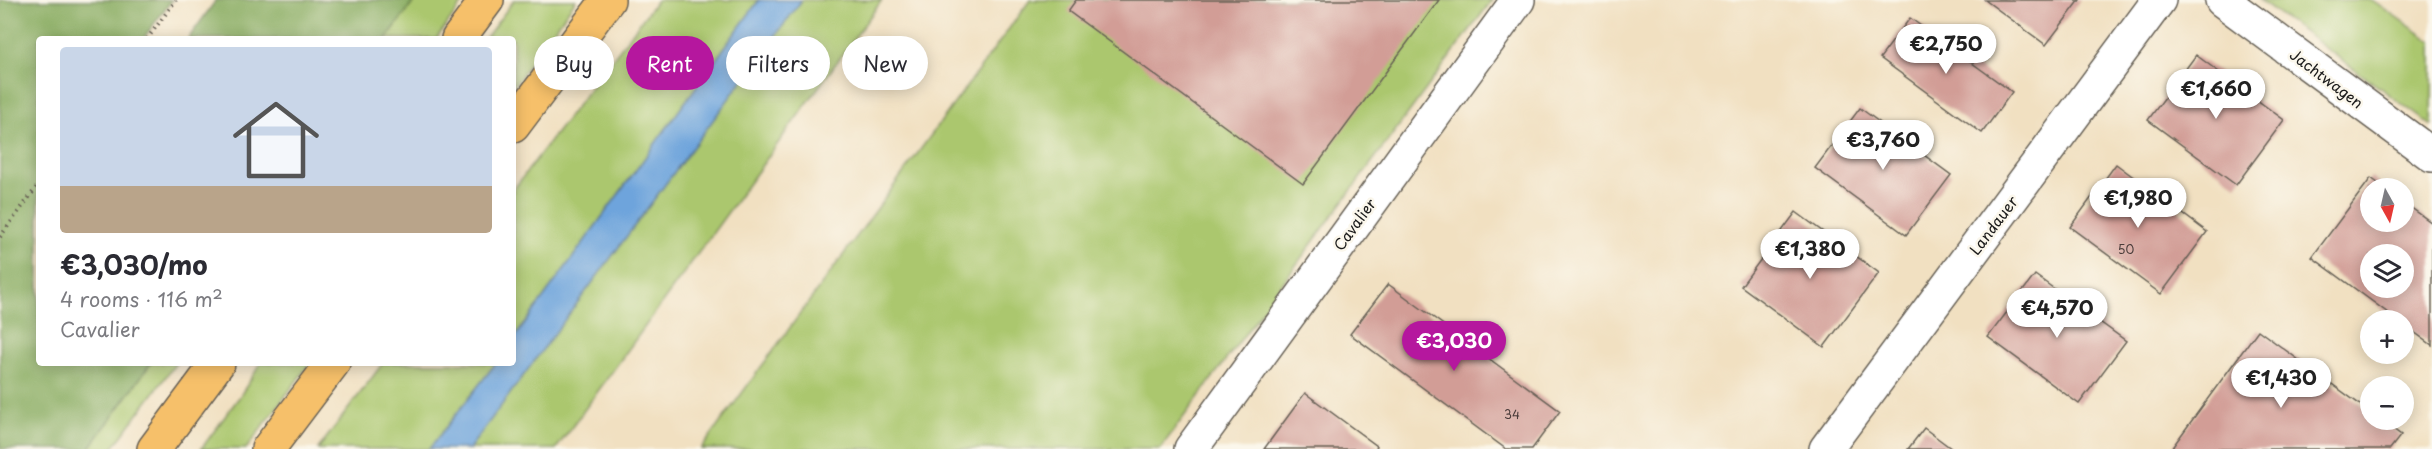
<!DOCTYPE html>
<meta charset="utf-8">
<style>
body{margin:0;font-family:"Playpen Sans",sans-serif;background:#f2f2f3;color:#2b2b33;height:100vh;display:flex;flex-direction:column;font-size:22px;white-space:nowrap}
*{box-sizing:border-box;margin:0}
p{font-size:20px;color:#7c7c81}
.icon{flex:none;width:33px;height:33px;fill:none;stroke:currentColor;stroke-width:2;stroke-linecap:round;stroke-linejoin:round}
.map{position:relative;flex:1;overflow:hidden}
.sheet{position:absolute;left:36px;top:36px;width:480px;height:330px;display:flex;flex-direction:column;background:#fff;border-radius:6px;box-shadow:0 3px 15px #0003}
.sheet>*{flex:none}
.top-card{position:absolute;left:534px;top:36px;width:570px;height:54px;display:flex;gap:12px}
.needle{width:39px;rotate:172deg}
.fabs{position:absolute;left:2360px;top:178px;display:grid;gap:12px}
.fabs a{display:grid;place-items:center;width:54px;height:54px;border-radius:50%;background:#fff;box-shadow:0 3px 15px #0003;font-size:30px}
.price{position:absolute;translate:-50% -51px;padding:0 14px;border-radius:21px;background:#fff;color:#222;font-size:20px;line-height:39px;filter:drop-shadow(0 2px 3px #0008)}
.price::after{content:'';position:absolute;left:50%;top:36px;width:18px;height:14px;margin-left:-9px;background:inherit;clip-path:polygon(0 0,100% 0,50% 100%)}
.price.selected{background:#b5179e;color:#fff}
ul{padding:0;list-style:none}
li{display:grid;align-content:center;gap:12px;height:318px;padding:0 24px}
li span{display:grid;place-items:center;height:186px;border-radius:6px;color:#555}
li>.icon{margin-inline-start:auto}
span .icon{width:108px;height:108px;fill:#fffc;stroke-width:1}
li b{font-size:26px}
.pill{padding:0 21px;border-radius:27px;background:#fff;box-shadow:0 3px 15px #0003;font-size:21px;line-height:54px}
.pill.selected{background:#b5179e;color:#fff}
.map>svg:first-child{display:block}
.green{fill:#abc76e;stroke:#647245;stroke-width:1.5}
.forest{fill:#88ac61;stroke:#52643e;stroke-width:1.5}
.water{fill:#6ea4dc;stroke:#45607c;stroke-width:1.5}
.building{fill:#d29d96;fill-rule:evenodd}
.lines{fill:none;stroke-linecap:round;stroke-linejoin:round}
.street-casing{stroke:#676156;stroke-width:36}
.highway-casing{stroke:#676156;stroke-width:36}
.path{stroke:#676156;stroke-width:4;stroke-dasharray:1.5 4.5;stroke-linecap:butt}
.street{stroke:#fff;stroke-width:33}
.highway{stroke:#f6c06b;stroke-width:33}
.labels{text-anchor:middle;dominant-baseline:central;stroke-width:5;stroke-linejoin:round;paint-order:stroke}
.number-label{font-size:12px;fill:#4a3c3a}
.street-label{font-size:15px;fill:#1c1c1c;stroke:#fbf7ec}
</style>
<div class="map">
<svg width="2432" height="449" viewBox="0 0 2432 449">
<rect width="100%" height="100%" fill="#fbf7ec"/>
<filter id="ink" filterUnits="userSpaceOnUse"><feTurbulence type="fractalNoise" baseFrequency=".0167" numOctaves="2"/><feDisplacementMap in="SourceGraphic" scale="12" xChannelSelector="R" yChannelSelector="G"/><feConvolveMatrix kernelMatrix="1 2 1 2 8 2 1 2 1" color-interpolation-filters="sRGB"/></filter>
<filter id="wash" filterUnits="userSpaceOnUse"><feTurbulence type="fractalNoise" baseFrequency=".008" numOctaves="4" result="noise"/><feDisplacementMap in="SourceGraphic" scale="24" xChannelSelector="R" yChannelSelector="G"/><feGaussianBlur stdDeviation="1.35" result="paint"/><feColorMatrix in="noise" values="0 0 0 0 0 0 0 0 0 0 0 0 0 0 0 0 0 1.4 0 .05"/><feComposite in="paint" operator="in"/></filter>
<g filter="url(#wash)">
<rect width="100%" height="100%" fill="#f1e0c1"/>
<g class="green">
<polygon points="415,0 465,0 436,39 386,39"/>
<polygon points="514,0 576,0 513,87 513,39 485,39"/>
<polygon points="657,0 759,0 513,340 513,190"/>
<polygon points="802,0 882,0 556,449 469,449"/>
<polygon points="1030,0 1492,0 1160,449 701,449"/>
<polygon points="2260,0 2372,0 2432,42 2432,126"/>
<polygon points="151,363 176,363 112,449 89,449"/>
<polygon points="261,363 310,363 246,449 201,449 240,396"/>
<polygon points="383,363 496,363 429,449 318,449"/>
</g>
<g class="forest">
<polygon points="0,0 172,0 143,39 39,39 39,363 151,363 89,449 0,449"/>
<polygon points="216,0 415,0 386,39 188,39"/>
</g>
<polygon class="water" points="759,0 802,0 469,449 429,449 496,363 513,363 513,340"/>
<g id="blocks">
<g class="building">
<polygon points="1076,0 1439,0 1303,184 1068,11"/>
<polygon points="1985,0 2080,0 2046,45"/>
<polygon points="1910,18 2012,92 1982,133 1880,58"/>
<polygon points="2196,55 2284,120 2236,185 2148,120"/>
<polygon points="1860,108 1951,175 1906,235 1815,168"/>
<polygon points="2116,164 2207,232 2161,294 2070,227"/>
<path d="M2371 178 2386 189H2370V222H2403V202L2432 223V345L2403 324V321H2399L2312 257ZM2370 255H2403V288H2370Z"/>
<polygon points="1796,212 1879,273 1824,347 1741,286"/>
<polygon points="2035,275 2126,341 2079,404 1988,337"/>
<polygon points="1388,284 1560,411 1532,449 1506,449 1350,334"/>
<polygon points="2258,330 2370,412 2370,420 2381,420 2401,435 2390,449 2171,449"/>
<polygon points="1305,393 1377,446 1375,449 1264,449"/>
<polygon points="1924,428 1952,449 1908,449"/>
</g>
</g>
</g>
<g filter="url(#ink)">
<use href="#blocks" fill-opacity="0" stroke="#676156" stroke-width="1.5"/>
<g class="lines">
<g class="street-casing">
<g id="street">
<polyline points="2222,0 2432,155"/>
<polyline points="1191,449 1518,0"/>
<polyline points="1826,449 2159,0"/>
</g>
</g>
<g class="highway-casing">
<g id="highway">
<polyline points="458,39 487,0"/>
<polyline points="513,126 608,0"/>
<polyline points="154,449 218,363"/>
<polyline points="268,449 333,363"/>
</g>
</g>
<g class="path">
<polyline points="147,39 176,0"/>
<polyline points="0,237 39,184"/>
</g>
<use href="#street" class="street"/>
<use href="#highway" class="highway"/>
</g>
</g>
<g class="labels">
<g class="number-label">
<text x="2126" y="249">50</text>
<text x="1512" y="414">34</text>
</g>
<g class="street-label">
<text transform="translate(2327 78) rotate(37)">Jachtwagen</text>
<text transform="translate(1354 224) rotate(-54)">Cavalier</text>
<text transform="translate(1993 225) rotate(-53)">Landauer</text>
</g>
</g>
</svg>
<div class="fabs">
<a><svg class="needle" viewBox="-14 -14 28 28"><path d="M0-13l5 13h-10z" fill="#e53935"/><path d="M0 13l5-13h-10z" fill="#7c7c81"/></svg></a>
<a><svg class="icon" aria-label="layers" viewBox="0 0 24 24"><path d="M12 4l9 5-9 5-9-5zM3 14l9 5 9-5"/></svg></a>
<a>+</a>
<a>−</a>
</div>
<b class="price" style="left:1946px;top:75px">€2,750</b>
<b class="price" style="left:2216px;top:120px">€1,660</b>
<b class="price" style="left:1883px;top:171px">€3,760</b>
<b class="price" style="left:2138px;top:229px">€1,980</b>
<b class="price" style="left:1810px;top:280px">€1,380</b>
<b class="price" style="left:2057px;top:339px">€4,570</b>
<b class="price selected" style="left:1454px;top:372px">€3,030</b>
<b class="price" style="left:2281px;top:409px">€1,430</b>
<div class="top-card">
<a class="pill">Buy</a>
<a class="pill selected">Rent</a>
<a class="pill">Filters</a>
<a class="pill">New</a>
</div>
<section class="sheet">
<ul>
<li><span style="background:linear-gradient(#c9d6e8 75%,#b9a48a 0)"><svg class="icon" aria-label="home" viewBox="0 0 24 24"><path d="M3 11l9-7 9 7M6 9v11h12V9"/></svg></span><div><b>€3,030/mo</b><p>4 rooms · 116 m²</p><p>Cavalier</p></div></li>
</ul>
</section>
</div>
